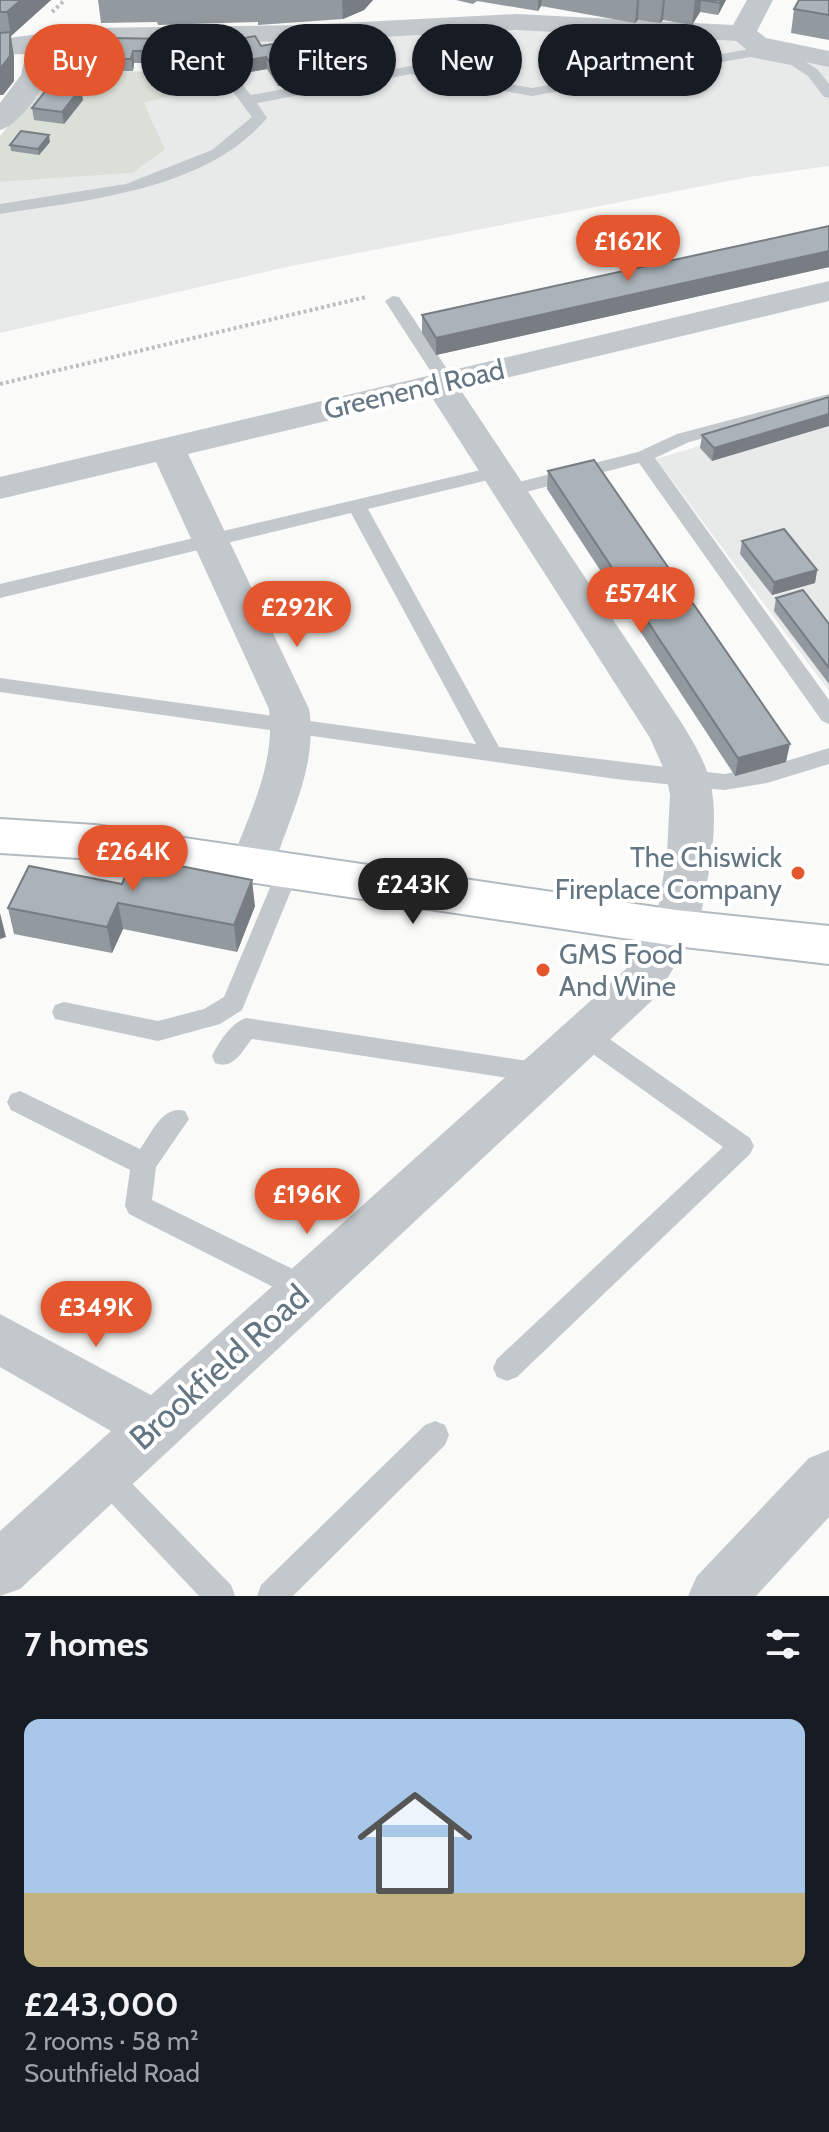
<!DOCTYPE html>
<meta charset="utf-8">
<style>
body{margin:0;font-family:Cabin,sans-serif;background:#242831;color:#f1f3f6;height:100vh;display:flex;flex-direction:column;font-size:30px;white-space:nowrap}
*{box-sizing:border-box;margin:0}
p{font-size:26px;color:#9ea1a6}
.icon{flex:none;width:44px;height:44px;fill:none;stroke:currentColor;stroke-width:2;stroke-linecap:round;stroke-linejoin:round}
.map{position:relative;height:1596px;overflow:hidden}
.panel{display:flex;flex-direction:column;background:#171b24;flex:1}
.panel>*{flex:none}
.banner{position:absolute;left:24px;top:24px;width:782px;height:72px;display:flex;gap:16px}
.price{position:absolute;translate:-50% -68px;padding:0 18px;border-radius:28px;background:#e4572e;color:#fff;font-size:26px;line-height:52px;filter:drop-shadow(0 2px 4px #0008)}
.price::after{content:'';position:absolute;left:50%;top:48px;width:24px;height:18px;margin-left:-12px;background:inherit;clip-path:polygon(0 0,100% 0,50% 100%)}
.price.active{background:#222;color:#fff}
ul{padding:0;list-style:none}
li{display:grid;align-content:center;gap:16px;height:424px;padding:0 24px}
li span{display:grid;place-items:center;height:248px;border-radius:16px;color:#555}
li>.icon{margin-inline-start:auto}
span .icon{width:144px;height:144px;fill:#fffc;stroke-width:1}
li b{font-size:34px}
h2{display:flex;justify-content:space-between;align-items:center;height:96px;padding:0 24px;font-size:34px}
.tag{padding:0 28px;border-radius:36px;background:#171b24;box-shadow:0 2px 6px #0004;font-size:28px;line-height:72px}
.tag.active{background:#e4572e;color:#fff}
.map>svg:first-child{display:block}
.built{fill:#e8e9e9}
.green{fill:#dadfd7}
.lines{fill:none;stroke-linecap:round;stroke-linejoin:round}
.secondary-casing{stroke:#b3babf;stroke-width:4}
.path{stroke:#bbbfc2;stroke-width:4;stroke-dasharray:3 3;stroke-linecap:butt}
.lane{fill:#c3c8cc;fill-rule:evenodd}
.street{fill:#c3c8cc;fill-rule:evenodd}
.secondary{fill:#fff;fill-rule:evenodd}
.wall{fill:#929a9f}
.shaded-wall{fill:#777d82}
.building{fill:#aab3b9;stroke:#777d82;stroke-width:2}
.poi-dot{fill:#e4572e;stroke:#fff;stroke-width:3}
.labels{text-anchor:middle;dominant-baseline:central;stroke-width:8;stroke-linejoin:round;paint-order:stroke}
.street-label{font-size:28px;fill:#657683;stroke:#fff}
.poi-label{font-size:28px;fill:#657683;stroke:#fff;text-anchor:end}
.near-street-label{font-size:34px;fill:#657683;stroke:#fff}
</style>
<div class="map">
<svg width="829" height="1596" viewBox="0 0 829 1596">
<rect width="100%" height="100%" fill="#fafaf8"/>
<g class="built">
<polygon points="527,30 733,41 829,61 829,166 749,177 291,266 0,333 0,182 133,173 165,149 144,103 236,76 220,59 210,41"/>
<polygon points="829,407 829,691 656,459"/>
</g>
<polygon class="green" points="113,50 109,71 193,72 198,88 144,103 165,149 133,173 0,182 0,136 69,52"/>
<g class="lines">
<g class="secondary-casing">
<polygon id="secondary" points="0,819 95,825 676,910 829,926 829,964 676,946 95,859 0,853"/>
</g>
<g class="path">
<polyline points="52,12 65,0"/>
<polyline points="0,384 366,297"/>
</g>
<g class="lane">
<path d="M118 38C182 36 210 44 251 95L411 66 532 88 750 49 800 58 818 70 829 84V98L824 97 808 76 791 65 750 57 532 96 411 74 257 103 267 118C206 190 88 200 0 214V204L126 184 212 150 252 117C234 93 214 63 185 51 148 36 81 50 41 53L34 49 41 45Z"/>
<polygon points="393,296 399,297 455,381 452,385 440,385 437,381 385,301"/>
<polygon points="829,394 829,405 689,442 655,458 829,700 829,724 822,721 639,463 510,496 501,490 503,486 638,452 677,434"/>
<polygon points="498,466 505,468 507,472 505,476 368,509 499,747 724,774 767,767 829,748 829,764 767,783 724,790 616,779 0,692 0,678 476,744 351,513 0,598 0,584"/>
<polygon points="288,862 296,865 299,871 242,1010 220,1024 158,1041 55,1019 52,1012 55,1005 64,1002 158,1021 204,1009 224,997 277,871 280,865"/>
<path d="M246 1018 541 1063 550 1066 553 1073 550 1080 541 1083 252 1039C241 1052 234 1070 215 1063L212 1056C219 1042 231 1023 246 1018Z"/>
<polygon points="585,1025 594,1028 750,1138 754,1146 750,1154 517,1377 507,1381 497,1377 493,1368 497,1359 723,1147 576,1042 573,1035 576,1028"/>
<path d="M20 1091 140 1149C151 1134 163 1104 185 1111L189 1119 156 1167 152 1200 315 1280 319 1289 315 1298 305 1301 295 1298 129 1214 125 1206 130 1170 11 1110 7 1102 11 1094Z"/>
<polygon points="435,1421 445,1425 449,1435 445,1445 293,1596 257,1596 261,1585 425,1425"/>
<polygon points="103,1460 113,1464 231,1585 235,1596 199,1596 93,1484 89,1474 93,1464"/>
</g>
<g class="street">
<path d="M747 0H773L757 31 766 38 829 51V67L747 50 736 41 516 30 304 41 87 44 53 48C57 72 23 124 0 130V103L21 75 26 54 0 55V39L87 28 304 25 516 14 733 25Z"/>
<path d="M829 281V301L460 389 683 725C693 742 705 761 710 781 721 827 707 882 698 928L692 940 683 943V951L658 995 20 1589 0 1596V1531L111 1431 0 1367V1314L151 1395 626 969C639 947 636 933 646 913L658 909 667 854 670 795 666 774 650 738 431 396 188 454 309 709C318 763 291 814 274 865L267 877 252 882 237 877 230 865C249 814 276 764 269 709L156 462 0 499V477Z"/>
<polygon points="829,1450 829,1517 756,1596 688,1596 697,1576 809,1458"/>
</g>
<use href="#secondary" class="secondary"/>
</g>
<g class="wall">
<polygon points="0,0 51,0 11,36 14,57 14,81 3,95 0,95"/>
<polygon points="98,0 373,0 364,10 343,19 258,25 258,22 158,25 157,22 101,23"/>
<polygon points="456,0 726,0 718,15 700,12 692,25 663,20 660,23 638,20 635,23 541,6 538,11 477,1 473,4"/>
<polygon points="829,0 829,40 791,33 794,9"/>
<polygon points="171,39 172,51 170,60 147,60 146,63 134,63 133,71 108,71 106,59"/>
<polygon points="229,41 261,46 297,49 307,47 307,43 348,69 324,73 324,78 278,86 267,69 244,73 230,53"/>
<polygon points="83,100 64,124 34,120 32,108"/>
<polygon points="50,142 39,155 11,151 10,145"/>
<polygon points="829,226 829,267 436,355 422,333 422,315"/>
<polygon points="829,397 712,461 700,448 702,435"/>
<polygon points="548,471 786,762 735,776 547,489"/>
<polygon points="742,541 817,570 815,583 772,595 740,554"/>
<polygon points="776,598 829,624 829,684 774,611"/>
<polygon points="122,884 255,906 237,952 123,929 112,953 14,934 8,908"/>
</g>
<g class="shaded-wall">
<polygon points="21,0 51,0 11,36 7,12"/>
<polygon points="342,0 373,0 364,10 343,19"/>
<polygon points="538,0 542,0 541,6 538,11"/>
<polygon points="637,0 639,0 638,20 635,23"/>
<polygon points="663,0 665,0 663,20 660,23"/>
<polygon points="695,0 707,0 701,0 700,12 692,25"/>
<polygon points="721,0 726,0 718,15 720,3"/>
<polygon points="10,32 14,57 14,81 3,95 0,95 0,69"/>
<polygon points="171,39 172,51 170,60 169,48"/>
<polygon points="133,51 134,63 133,71 131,59"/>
<polygon points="266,57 267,69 244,73 243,61"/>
<polygon points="348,57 348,69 324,73 324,78 278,86 278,74 321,62"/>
<polygon points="81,88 83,100 64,124 62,112"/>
<polygon points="49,135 50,142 39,155 38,149"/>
<polygon points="829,251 829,267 436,355 436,338"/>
<polygon points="829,414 829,426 712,461 714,448"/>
<polygon points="817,570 815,583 772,595 774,582"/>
<polygon points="790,744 786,762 735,776 738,758"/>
<polygon points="252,880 255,906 237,952 234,925"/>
<polygon points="118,903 123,929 112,953 107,927"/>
<polygon points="0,913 6,937 0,939"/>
</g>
<g class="building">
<polygon points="0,0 21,0 7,12 0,12"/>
<polygon points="701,0 721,0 720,3"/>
<polygon points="799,0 829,0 829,15 794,9"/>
<polygon points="10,32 10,56 0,69 0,33"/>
<polygon points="255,36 261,46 291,41 297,49 309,47 307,43 334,38 348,57 321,62 324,66 278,74 266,57 243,61 229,41"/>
<polygon points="112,38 171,39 169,48 146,48 145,51 133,51 131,59 106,59"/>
<polygon points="51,84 81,88 62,112 32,108"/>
<polygon points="21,131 49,135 38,149 10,145"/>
<polygon points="829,226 829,251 436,338 422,315"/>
<polygon points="829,397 829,414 714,448 702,435"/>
<polygon points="594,460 790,744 738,758 548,471"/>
<polygon points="784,529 817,570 774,582 742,541"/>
<polygon points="803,590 829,624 829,668 776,598"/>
<polygon points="134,857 252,880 234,925 118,903 107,927 8,908 29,866 122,884"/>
</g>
<g class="poi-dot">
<circle cx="798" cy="873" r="8"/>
<circle cx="543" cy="970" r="8"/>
</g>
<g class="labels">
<g class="street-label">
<text transform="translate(414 389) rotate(-13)">Greenend Road</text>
</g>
<g class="poi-label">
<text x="782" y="857">The Chiswick<tspan x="782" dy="32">Fireplace Company</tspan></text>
<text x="559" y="954" text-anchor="start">GMS Food<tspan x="559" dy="32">And Wine</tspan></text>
</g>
<g class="near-street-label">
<text transform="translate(219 1367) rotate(-42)">Brookfield Road</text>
</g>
</g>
</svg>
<b class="price" style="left:628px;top:283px">£162K</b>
<b class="price" style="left:641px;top:635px">£574K</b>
<b class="price" style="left:297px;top:649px">£292K</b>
<b class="price" style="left:133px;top:893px">£264K</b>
<b class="price active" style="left:413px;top:926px">£243K</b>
<b class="price" style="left:307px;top:1236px">£196K</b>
<b class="price" style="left:96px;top:1349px">£349K</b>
<div class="banner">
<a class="tag active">Buy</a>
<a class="tag">Rent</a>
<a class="tag">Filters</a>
<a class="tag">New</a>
<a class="tag">Apartment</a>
</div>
</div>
<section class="panel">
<h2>7 homes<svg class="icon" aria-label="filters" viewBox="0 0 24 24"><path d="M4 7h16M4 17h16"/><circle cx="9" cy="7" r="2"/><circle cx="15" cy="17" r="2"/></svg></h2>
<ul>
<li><span style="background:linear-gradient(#a9c7e8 70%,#c2b280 0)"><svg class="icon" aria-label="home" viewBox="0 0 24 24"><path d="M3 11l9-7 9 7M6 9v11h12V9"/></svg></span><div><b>£243,000</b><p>2 rooms · 58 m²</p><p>Southfield Road</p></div></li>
</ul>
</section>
